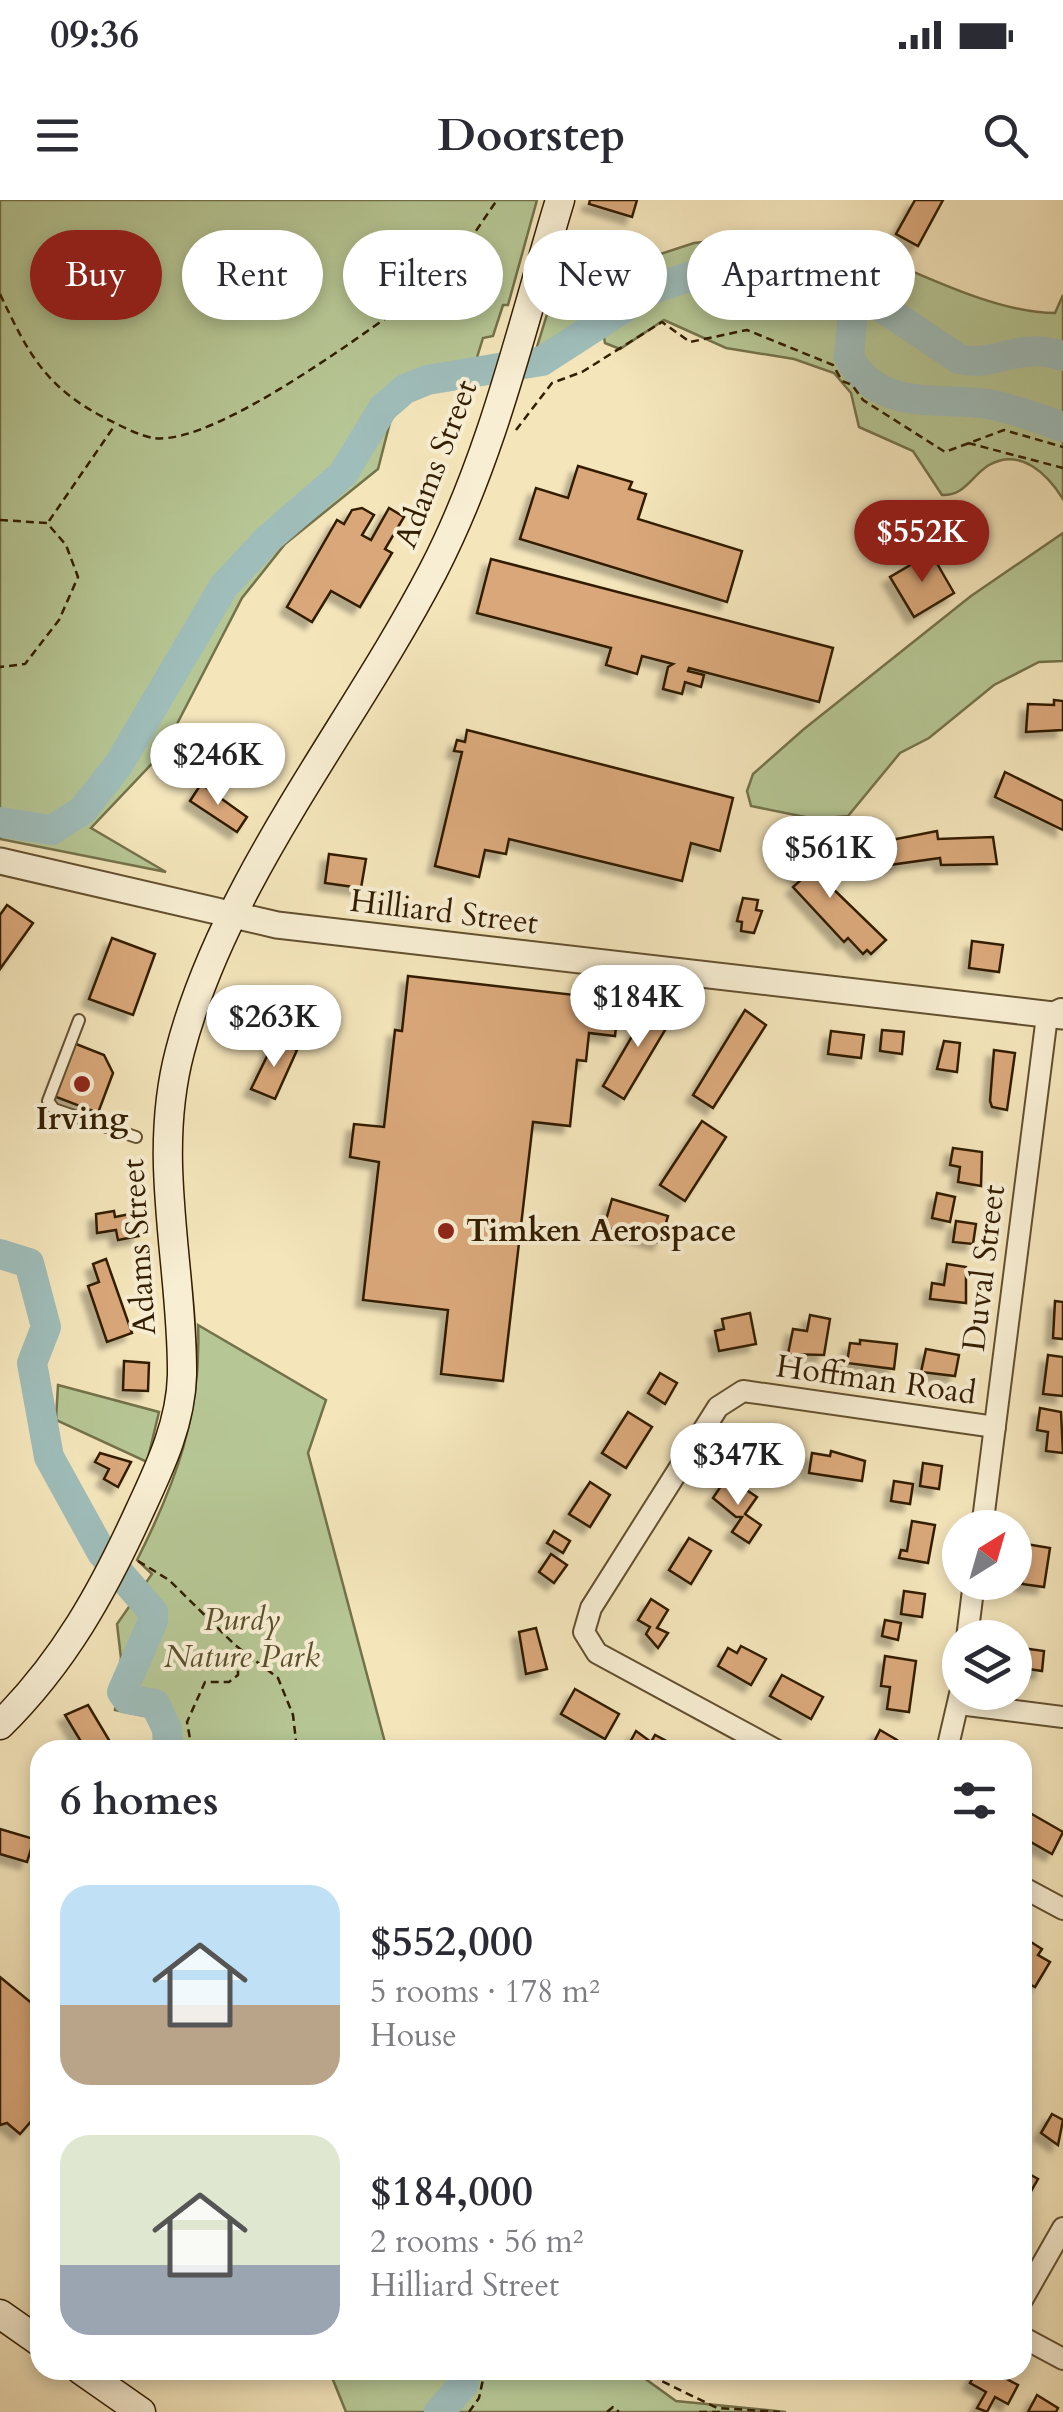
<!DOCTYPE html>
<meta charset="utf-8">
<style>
body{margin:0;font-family:Cardo,serif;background:#f2f2f3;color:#2b2b33;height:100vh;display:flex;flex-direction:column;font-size:38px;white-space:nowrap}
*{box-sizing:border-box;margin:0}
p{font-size:32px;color:#7c7c81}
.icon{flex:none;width:55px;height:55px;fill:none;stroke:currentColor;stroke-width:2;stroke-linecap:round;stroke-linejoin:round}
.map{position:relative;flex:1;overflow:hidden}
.drawer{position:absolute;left:30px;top:1540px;width:1002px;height:640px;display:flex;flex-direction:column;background:#fff;border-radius:30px;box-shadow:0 5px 15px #0003}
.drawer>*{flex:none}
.top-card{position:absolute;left:30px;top:30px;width:1005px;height:90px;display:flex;gap:20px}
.needle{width:65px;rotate:37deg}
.controls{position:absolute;left:942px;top:1310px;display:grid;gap:20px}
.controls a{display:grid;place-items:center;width:90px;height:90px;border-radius:50%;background:#fff;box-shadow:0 5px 15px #0003;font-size:50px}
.price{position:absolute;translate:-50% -85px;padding:0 22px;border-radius:35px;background:#fff;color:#222;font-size:32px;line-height:65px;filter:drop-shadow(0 2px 5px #0008)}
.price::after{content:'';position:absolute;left:50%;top:60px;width:30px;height:22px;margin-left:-15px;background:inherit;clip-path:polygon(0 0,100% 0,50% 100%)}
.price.selected{background:#8f2418;color:#fff}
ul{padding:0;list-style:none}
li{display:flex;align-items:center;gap:30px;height:250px;padding:0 30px}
li span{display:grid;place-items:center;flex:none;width:280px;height:200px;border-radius:30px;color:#555}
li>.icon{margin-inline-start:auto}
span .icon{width:120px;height:120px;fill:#fffc;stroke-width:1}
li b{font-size:42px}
h2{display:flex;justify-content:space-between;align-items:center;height:120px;padding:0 30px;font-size:42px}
.pill{padding:0 35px;border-radius:45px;background:#fff;box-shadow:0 5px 15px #0003;font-size:35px;line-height:90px}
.pill.selected{background:#8f2418;color:#fff}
.status{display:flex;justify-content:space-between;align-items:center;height:70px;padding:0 50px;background:#fff;direction:ltr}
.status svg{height:28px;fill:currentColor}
header{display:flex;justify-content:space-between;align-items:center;height:130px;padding:0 30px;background:#fff;font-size:45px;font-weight:800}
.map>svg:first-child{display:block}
.green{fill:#b6c694;stroke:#74724a;stroke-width:2.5}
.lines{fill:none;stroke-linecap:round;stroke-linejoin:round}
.river{stroke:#9fbdba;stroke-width:30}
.building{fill:#d9a77a;stroke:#331e00;stroke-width:2.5;filter:url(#shadow)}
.service-casing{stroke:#63502f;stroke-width:14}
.minor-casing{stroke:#63502f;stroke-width:24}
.tertiary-casing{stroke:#63502f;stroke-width:29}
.secondary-casing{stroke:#331e00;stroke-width:31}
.path{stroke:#331e00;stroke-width:2.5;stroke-dasharray:8 5;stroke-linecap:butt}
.service{stroke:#f8eed3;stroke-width:10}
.minor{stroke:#f8eed3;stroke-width:20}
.tertiary{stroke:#f8eed3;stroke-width:25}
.secondary{stroke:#f8eed3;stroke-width:28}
.poi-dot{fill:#8f2418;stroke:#f8eed3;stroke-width:4}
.labels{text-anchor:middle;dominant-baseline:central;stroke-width:8;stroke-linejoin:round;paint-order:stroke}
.street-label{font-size:32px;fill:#331e00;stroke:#f8eed3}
.poi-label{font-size:32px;font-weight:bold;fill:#331e00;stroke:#f8eed3}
.park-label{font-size:32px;font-style:italic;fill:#5a502c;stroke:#f8eed3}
</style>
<div class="status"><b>09:36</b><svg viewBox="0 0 49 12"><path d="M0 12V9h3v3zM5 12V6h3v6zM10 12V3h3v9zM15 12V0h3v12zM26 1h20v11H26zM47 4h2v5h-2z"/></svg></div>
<header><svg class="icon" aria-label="menu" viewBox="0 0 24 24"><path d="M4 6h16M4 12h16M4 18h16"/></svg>Doorstep<svg class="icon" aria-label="search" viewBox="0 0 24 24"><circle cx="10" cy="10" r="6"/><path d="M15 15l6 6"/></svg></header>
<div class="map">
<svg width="1063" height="2212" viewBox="0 0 1063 2212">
<defs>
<filter id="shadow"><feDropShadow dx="-7" dy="7" stdDeviation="2.5" flood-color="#0004"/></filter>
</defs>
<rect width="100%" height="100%" fill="#f4e5bb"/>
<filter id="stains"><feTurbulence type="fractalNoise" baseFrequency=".002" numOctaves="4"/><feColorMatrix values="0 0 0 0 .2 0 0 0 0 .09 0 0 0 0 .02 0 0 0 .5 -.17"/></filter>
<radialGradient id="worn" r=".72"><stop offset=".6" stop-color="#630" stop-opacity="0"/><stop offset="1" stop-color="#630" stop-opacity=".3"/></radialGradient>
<g class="green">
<polygon points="0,0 537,0 508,105 503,105 493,136 483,138 474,167 395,203 378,269 285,344 242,398 162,553 91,628 166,672 0,639"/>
<path d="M784 33C801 35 822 35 837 40 901 63 988 113 1055 113L1063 95V299C1048 275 1021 247 989 265 971 276 965 296 942 295L913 251 859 227 851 193 834 173 794 159 726 148 664 120 620 149 605 143 601 120 562 150 532 163 561 69 636 62 694 43Z"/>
<polygon points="1063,333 1063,461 1039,462 994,485 929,538 900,553 848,616 815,619 751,606 747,591 753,574 804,529 971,396"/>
<path d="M198 1125 326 1200 308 1253 387 1550H162L164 1520 115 1510 121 1458 117 1424 152 1374 137 1360C176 1283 202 1212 198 1125Z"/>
<polygon points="58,1185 159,1212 147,1262 56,1220"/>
<polygon points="329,2170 633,2170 676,2201 786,2212 346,2212"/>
</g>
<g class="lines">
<g class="river">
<path d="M845 81 854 100 849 157C879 213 938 196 988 204 1014 209 1039 218 1063 227"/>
<path d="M0 622 52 630 83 610 119 564 224 386 268 339 343 274 383 208 405 189 427 180 542 161 655 88 707 71 766 64 806 66 832 74 959 159C997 168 1016 141 1063 156"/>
<polyline points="0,1054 29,1063 46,1127 32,1163 49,1257 102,1353 153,1412 153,1421 122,1492 127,1499 155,1504 167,1529 168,1550"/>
<polyline points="439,2212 464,2184 466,2170"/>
</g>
</g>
<g class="building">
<polygon points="590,0 637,0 632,17 589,4"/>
<polygon points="915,0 943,0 918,46 896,34"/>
<polygon points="578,266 632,282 629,289 646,294 638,319 742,351 727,402 520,339 536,288 568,298"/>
<polygon points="362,308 374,315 362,335 371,340 389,308 404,317 385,349 392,353 360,407 331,391 312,422 287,407 337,320 344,324 352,310"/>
<polygon points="931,353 954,393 914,417 890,377"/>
<polygon points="491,359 833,448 819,502 689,468 688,471 704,475 701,487 685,482 682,494 663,489 668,467 673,464 642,456 637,474 606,465 611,448 477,413"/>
<polygon points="1054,500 1063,501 1063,530 1026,532 1028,504 1054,505"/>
<polygon points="467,530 733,598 720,651 691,643 682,681 509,639 506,654 485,650 479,677 435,666 462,552 454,551 457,540 465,542"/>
<polygon points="1005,572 1063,601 1063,630 995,597"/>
<polygon points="201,584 247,617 237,632 190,601"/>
<polygon points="937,631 938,639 993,637 997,664 941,665 940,658 875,667 871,644"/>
<polygon points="802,639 831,679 827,683 886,740 871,754 867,750 863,754 848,738 844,742 793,687 802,679 782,658"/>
<polygon points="329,654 366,659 361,688 325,683"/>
<polygon points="743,698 758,700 756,710 762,711 754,733 741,731 742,722 737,721"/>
<polygon points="7,705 33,723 0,769 0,715"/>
<polygon points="112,738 155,754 133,815 89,799"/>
<polygon points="972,741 1003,745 999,772 969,768"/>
<polygon points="408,776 619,800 615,836 589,833 586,861 577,860 570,926 533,922 503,1181 441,1174 448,1110 363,1100 379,962 350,957 354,924 384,927 395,830 402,831"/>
<polygon points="652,802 674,815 624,899 603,886"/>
<polygon points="745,810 766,825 713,908 693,895"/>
<polygon points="882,830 904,832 902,854 880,851"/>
<polygon points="831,831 864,835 861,858 828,854"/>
<polygon points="275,840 297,850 275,899 251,889"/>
<polygon points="944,841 960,843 957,872 937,869"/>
<polygon points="71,842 104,855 113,873 98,913 51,895"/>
<polygon points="994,850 1015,853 1007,910 992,907 990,901"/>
<polygon points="702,921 726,937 685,1001 660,985"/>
<polygon points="953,948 982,952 981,986 958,982 960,967 950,965"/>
<polygon points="937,993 955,997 950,1022 932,1018"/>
<polygon points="612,999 668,1016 660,1043 604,1027"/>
<polygon points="114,1011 115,1017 135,1013 139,1036 118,1040 116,1030 97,1033 96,1014"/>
<polygon points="956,1021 976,1024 973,1044 953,1042"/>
<polygon points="106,1059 132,1133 107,1142 88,1086 99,1082 93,1064"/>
<polygon points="947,1064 966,1067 966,1103 930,1099 932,1083 944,1085"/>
<polygon points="1055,1101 1063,1102 1063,1139 1053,1138"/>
<polygon points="750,1113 756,1144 719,1151 715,1131 724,1129 722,1119"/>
<polygon points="810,1115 830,1119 824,1155 788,1154 793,1129 807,1131"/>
<polygon points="860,1140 897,1144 894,1169 847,1163 850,1143 860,1144"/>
<polygon points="926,1149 959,1155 955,1176 921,1172"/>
<polygon points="1048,1155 1063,1157 1063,1196 1043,1194"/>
<polygon points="124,1161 149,1163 148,1191 123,1190"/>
<polygon points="660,1173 677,1183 665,1204 648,1193"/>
<polygon points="1040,1208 1061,1212 1063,1253 1046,1251 1048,1232 1037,1230"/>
<polygon points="628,1212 652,1227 626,1268 602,1253"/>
<polygon points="831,1251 865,1261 862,1281 809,1273 812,1253 830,1256"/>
<polygon points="100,1253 131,1262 118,1287 104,1279 109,1269 95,1262"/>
<polygon points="923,1263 942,1266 939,1289 920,1286"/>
<polygon points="727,1277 757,1297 745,1314 761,1325 749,1343 732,1332 742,1317 736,1317 713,1298"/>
<polygon points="894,1281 913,1284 910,1304 891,1301"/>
<polygon points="590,1282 610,1295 590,1327 569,1314"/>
<polygon points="912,1321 935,1325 928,1363 899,1358 901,1350 907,1351"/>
<polygon points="554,1331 570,1341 563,1353 547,1343"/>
<polygon points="689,1338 711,1351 691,1384 669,1370"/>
<polygon points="1020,1343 1050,1348 1044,1387 1022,1384 1025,1363 1018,1362"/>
<polygon points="551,1354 567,1365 554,1383 539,1372"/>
<polygon points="904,1391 925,1394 922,1417 901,1414"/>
<polygon points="651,1399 668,1410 657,1428 668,1433 658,1448 646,1434 650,1427 638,1420"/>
<polygon points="885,1420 901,1423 898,1440 882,1436"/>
<polygon points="536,1428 547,1469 526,1474 519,1432"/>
<polygon points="741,1446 766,1459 751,1485 718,1466 728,1448 737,1453"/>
<polygon points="1015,1447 1044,1451 1042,1471 1015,1467"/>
<polygon points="885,1456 916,1461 909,1512 887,1509 890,1487 881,1486"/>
<polygon points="782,1475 823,1497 811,1519 770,1496"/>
<polygon points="575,1489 619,1514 605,1539 561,1514"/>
<polygon points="88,1505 115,1550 86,1550 65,1515"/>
<polygon points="880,1530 897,1540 892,1550 870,1550"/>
<polygon points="636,1531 651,1542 655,1535 674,1545 671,1550 635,1550 628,1546"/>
<polygon points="1030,1613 1063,1632 1052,1654 1022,1637"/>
<polygon points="0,1629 34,1639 27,1662 0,1654"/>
<polygon points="1023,1737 1042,1749 1038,1755 1050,1762 1035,1787 1022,1780"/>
<polygon points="0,1777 40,1810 40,1911 20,1934 7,1923 0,1925"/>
<polygon points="1052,1914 1063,1920 1058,1945 1041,1933"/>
<polygon points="1022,1970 1038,1979 1022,2007"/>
<polygon points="977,2170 989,2170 1018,2185 1008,2204 995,2197 987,2212 977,2208 986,2192 970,2183"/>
<polygon points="1037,2195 1058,2208 1056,2212 1028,2212"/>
</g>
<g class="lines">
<g class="service-casing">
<polyline id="service" points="79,820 48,901 54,909 136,937"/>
</g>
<g class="minor-casing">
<g id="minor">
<polyline points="982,1328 1047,816 1061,809"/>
<polyline points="967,1438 974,1382"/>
<polyline points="959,1504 1063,1517"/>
<polyline points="776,1550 597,1453 584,1432 591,1408 718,1207 743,1191 995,1227"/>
<polyline points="947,1550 960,1494"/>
<polyline points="1022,1687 1063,1709"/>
<polyline points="1022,2100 1063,2028"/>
<polyline points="1022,2137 1063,2159"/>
</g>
</g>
<g class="tertiary-casing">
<polyline id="tertiary" points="0,661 277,725 1063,816"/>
</g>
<g class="secondary-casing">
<g id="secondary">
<path d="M0 1525C64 1462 103 1391 140 1310 160 1267 181 1223 182 1175 183 1066 151 960 180 851 224 681 353 525 433 371 493 255 522 125 560 0"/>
<polyline points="0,2114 40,2142"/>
<polyline points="81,2170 141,2212"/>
</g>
</g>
<g class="path">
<path d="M0 94C28 153 45 187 105 218 119 225 139 236 154 238 217 246 376 124 431 86L450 69 497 0"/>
<polyline points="516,230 552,183 582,172 662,122 690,142 747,130 833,165 842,181 852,185 863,200 945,252 1004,230 1063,247"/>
<polyline points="968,243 1063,268"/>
<polyline points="0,320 47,323 66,345 78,377 59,420 25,464 0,467"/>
<polyline points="49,321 115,225"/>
<polyline points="138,1361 169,1380 235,1445 278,1478 293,1515 297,1550"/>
<polyline points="192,1550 187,1522 205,1482 229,1482 238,1475 238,1451"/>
<polyline points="639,2170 717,2208 780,2212"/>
<polyline points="469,2212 479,2198 485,2170"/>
<polyline points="607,2212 613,2207 619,2212"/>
<polyline points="699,2212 720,2212"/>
</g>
<use href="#service" class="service"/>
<use href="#minor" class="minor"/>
<use href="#tertiary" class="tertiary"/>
<use href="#secondary" class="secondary"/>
</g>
<g class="poi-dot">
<circle cx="82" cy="884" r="10"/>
<circle cx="446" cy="1031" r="10"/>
</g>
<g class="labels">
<g class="street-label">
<text transform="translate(436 264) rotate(-69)">Adams Street</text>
<text transform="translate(444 712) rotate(7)">Hilliard Street</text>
<text transform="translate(139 1047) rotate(-94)">Adams Street</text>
<text transform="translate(984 1068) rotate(-83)">Duval Street</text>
<text transform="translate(876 1180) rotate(8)">Hoffman Road</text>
</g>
<g class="poi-label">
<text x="82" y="919">Irving</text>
<text x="466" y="1031" text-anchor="start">Timken Aerospace</text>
</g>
<g class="park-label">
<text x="242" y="1420">Purdy<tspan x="242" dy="37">Nature Park</tspan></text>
</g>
</g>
<rect width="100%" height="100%" filter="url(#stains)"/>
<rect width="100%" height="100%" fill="url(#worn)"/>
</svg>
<div class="controls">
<a><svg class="needle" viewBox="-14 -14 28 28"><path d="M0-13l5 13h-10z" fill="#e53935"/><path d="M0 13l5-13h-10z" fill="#7c7c81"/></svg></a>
<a><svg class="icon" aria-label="layers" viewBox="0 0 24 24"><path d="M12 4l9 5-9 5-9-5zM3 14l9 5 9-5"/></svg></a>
</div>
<b class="price selected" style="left:922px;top:385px">$552K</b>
<b class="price" style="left:218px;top:608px">$246K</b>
<b class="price" style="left:830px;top:701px">$561K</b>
<b class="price" style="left:638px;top:850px">$184K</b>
<b class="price" style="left:274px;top:870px">$263K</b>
<b class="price" style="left:738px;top:1308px">$347K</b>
<div class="top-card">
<a class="pill selected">Buy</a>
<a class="pill">Rent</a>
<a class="pill">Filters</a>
<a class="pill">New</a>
<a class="pill">Apartment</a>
</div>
<section class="drawer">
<h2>6 homes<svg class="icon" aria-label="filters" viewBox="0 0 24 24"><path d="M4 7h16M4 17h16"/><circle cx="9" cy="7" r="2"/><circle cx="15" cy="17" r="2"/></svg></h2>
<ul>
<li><span style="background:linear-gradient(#bfe0f5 60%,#b9a48a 0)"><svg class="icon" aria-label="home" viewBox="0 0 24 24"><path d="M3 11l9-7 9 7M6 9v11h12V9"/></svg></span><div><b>$552,000</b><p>5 rooms · 178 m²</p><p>House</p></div></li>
<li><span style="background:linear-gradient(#dfe7d0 65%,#9aa5b1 0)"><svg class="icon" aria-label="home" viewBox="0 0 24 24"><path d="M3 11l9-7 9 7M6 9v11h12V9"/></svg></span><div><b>$184,000</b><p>2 rooms · 56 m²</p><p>Hilliard Street</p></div></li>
</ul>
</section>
</div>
